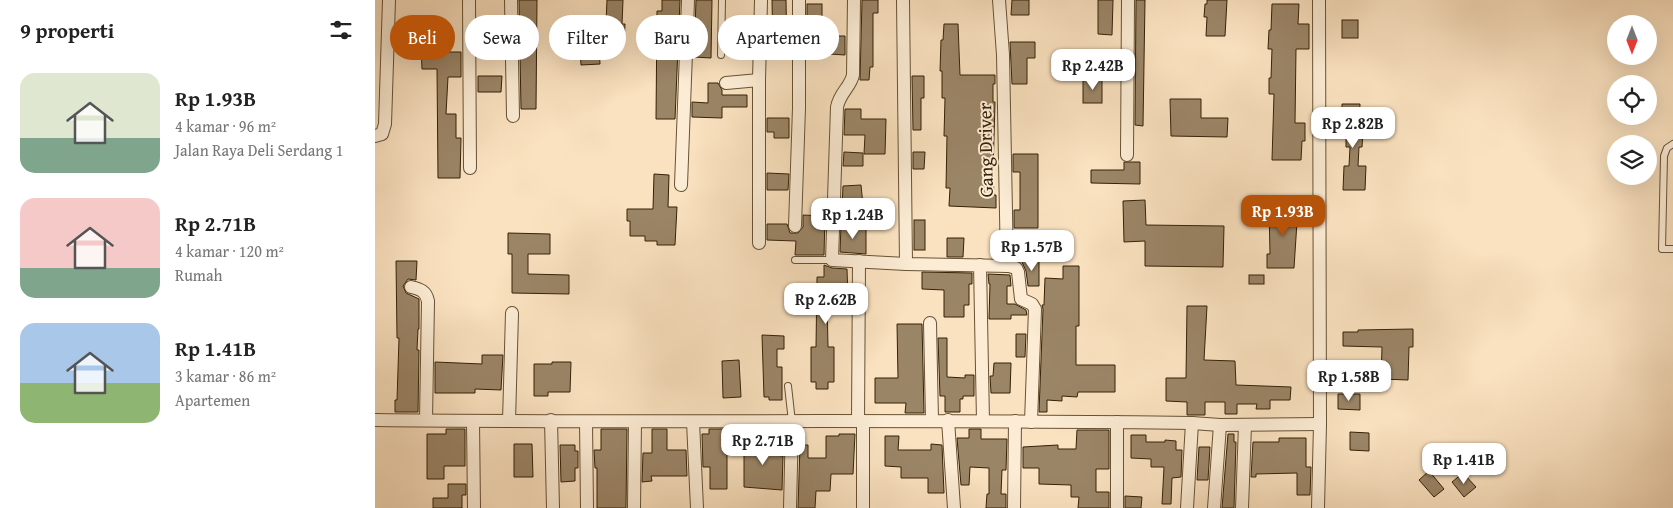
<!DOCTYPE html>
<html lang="id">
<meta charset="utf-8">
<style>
body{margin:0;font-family:"Gentium Book Plus",serif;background:#f2f2f2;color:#222;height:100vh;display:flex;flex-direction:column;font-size:19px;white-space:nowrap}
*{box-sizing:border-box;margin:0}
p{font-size:16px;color:#767676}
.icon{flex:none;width:28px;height:28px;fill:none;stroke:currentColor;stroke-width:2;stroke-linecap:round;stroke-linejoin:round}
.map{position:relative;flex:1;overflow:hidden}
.sheet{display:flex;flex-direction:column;background:#fff;width:375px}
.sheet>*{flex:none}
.banner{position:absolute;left:15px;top:15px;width:475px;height:45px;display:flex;gap:10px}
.needle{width:32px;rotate:180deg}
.buttons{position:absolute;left:1232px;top:15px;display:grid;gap:10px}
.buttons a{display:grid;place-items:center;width:50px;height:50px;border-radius:50%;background:#fff;box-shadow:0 5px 20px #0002;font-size:25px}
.price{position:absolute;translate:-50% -42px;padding:0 11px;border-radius:10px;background:#fff;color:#222;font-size:16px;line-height:32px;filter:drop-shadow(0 1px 2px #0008)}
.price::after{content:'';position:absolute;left:50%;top:30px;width:15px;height:11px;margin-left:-8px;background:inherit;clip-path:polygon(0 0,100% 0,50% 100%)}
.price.on{background:#b45309;color:#fff}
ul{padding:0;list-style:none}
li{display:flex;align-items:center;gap:15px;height:125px;padding:0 20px}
li span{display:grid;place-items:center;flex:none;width:140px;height:100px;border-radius:15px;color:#555}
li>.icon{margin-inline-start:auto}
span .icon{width:60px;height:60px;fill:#fffc;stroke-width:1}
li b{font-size:21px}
h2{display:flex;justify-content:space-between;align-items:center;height:60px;padding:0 20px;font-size:21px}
.tag{padding:0 18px;border-radius:22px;background:#fff;box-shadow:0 5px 20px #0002;font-size:18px;line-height:45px}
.tag.on{background:#b45309;color:#fff}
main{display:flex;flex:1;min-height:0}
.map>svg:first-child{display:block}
.building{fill:#9b8567;stroke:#342207}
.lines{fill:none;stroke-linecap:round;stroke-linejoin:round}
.service-casing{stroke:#665235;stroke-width:8}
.minor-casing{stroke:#665235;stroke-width:14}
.service{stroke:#fcecd5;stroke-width:6}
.minor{stroke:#fcecd5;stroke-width:12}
.labels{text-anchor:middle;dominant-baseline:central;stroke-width:4;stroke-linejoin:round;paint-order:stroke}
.street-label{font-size:19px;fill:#342207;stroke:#fcecd5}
</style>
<main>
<section class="sheet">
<h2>9 properti<svg class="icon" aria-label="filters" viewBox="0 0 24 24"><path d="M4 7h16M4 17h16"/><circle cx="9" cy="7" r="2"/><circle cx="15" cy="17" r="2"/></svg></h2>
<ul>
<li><span style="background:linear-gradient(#dfe7d0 65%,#7fa58c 0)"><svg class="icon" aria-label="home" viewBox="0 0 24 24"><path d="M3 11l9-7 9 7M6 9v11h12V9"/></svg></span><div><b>Rp 1.93B</b><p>4 kamar · 96 m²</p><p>Jalan Raya Deli Serdang 1</p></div></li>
<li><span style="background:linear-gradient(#f6c9c9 70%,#7fa58c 0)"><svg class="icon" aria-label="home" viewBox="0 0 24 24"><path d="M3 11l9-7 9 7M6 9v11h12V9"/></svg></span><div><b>Rp 2.71B</b><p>4 kamar · 120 m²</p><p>Rumah</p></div></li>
<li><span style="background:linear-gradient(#a9c7e8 60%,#8fb573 0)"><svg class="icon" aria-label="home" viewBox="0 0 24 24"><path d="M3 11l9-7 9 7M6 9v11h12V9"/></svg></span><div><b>Rp 1.41B</b><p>3 kamar · 86 m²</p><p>Apartemen</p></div></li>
</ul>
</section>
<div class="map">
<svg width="1298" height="508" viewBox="0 0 1298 508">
<rect width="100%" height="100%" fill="#fae1bf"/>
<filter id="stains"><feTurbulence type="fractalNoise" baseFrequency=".004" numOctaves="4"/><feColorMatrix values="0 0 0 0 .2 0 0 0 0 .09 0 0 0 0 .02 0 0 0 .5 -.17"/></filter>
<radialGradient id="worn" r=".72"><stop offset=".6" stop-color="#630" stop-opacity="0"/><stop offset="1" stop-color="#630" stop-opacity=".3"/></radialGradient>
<g class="building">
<polygon points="144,0 162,0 161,109 146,109"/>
<polygon points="232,0 248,0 247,24 250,24 249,44 230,44"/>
<polygon points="287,0 305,0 300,119 281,119 282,11 287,11"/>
<polygon points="321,0 337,0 336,58 319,57"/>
<polygon points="397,0 411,0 412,56 398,56"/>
<polygon points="487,0 503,0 503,13 498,13 498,67 495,67 494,80 485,80"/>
<polygon points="637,0 654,0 654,15 636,15"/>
<polygon points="723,0 738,0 737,35 723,34"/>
<polygon points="761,0 770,0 768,126 760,125"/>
<polygon points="832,0 852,0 850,36 831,36 832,17 829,17 830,4 832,4"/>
<rect x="432" y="4" width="15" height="15"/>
<polygon points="897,4 924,4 923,24 934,24 934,49 921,49 920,123 930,123 930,141 927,141 926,160 897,160 899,94 894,94 894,78 896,78 897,49 893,49 894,30 896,30"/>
<rect x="967" y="20" width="16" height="18"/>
<polygon points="569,24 583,24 585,75 620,75 620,84 618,84 618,102 620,102 618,173 619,195 621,195 621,208 574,206 575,188 571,188 572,136 569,136 570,98 567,98 567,71 565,71 566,40 568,40"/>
<polygon points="45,25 68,25 68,52 86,52 86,77 73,77 71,114 81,114 81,138 86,138 85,178 63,178 62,69 47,69"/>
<rect x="102" y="26" width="24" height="14"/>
<polygon points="454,36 470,36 470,55 454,54"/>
<polygon points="635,42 660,42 660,58 652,58 652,84 637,84"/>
<polygon points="224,48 225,64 206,65 205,49"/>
<polygon points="103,76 127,76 126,92 103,92"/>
<polygon points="537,76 549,76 549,98 546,98 546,130 538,130"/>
<rect x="708" y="79" width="19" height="24"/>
<polygon points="333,83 343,83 347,90 347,95 372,95 372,107 347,107 347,118 317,117 317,102 333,103"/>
<polygon points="795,99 826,99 826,118 853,118 852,137 796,136"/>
<polygon points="967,104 985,104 984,132 988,132 987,147 984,147 983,166 991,166 990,190 968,190 969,166 974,166 975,147 971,147 971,122 967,122"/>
<polygon points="470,109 486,109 486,119 511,119 510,154 489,154 490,135 469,135"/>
<polygon points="392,118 414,118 414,138 399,138 399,132 392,132"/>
<polygon points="469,152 488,153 488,166 468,166"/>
<polygon points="538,152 550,152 549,169 538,169"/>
<polygon points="638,154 663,154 663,228 639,228 639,210 645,210 645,172 638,172"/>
<polygon points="749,162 765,162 765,184 716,183 716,170 749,170"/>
<polygon points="392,173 414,174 413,190 392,190"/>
<polygon points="279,174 294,175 293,207 302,207 300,245 282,245 282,241 270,241 270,236 255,236 255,221 252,221 252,209 278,209"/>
<polygon points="486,185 488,205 467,207 468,186"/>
<polygon points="770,200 771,225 849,226 848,267 770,266 770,241 749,242 748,201"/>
<polygon points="894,207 925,207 925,222 922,222 919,268 892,268 892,254 895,254"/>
<polygon points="428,215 450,216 449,255 420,255 421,241 392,240 392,224 412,224 415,233 423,233 428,227"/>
<rect x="539" y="220" width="11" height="30"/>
<polygon points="466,226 491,226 491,254 465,252"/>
<polygon points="133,233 175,234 175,254 153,254 153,274 194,275 194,294 137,293 137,254 133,254"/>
<polygon points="572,238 589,238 588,257 572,257"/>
<polygon points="646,260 664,260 664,286 653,286 651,271"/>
<polygon points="21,261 42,261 41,280 33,279 28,286 31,293 44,299 44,329 43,329 42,350 44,350 43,412 20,412 20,400 22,400 24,338 22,338"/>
<polygon points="449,265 457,268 472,269 473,299 452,299 453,347 459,347 459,382 453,382 453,389 441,389 441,382 436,382 436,347 441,347 442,277 449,277"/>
<polygon points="688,266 704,266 704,326 701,326 701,365 740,365 740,392 703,392 702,397 687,396 687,401 672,400 672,412 664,412 668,309 667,305 669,305 670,278 688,279"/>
<polygon points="547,272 597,273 597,284 594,284 594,305 589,305 589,317 569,317 569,290 547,289"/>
<polygon points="613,274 635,275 636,286 632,286 632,304 640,304 651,310 652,315 636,315 636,319 614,319 615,284 614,284"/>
<rect x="874" y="275" width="15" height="9"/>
<polygon points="812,306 832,306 829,360 860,361 861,385 916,387 915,400 895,400 895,409 881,409 882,404 862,404 862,414 850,414 850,402 830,402 830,415 812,415 812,402 791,401 791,378 811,378"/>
<polygon points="522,324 547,324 549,413 530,413 531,403 500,403 500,378 523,378"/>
<polygon points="1038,329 1038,347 1034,347 1033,380 1006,379 1007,347 968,346 968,332 983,332 983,330"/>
<polygon points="641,334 651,334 650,357 641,357"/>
<polygon points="387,335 409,336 409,349 402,349 402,367 407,367 407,400 394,400 394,397 389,397"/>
<polygon points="563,338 572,338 572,377 590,378 590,375 599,375 599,396 588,396 588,399 585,399 585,412 570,412 570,396 565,396"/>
<polygon points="107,355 128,355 126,390 100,389 100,393 60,393 60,362 107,364"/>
<polygon points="364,360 366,397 348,398 347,361"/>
<polygon points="177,362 196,362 195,392 173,392 173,396 159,396 159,364 177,364"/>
<polygon points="619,363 636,363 635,393 616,393 615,376 618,376"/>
<polygon points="963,394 985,394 985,410 963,409"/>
<polygon points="71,429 90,429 90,466 69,466 69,479 52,479 52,434 71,434"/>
<polygon points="226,429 252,429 251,508 222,508 222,468 220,468 219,450 226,450"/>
<polygon points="277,429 292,429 292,450 311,450 312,476 276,476 277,481 267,482 268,453 277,453"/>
<polygon points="334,429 352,429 352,489 335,489 335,467 328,467 327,434 334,434"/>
<polygon points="594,429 606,429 606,439 632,439 631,470 627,470 626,494 631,494 631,508 611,508 612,494 614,494 614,468 595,467 594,485 586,485 582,438 594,438"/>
<polygon points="702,430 734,430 734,469 721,469 721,492 734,492 734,508 703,508 704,497 696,497 696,485 664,484 664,468 648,468 648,447 683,445 683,449 701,449"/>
<polygon points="975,432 994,433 994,451 975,450"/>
<polygon points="387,433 399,433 399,455 408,456 407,490 369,487 369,448 387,448"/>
<polygon points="464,434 480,434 478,474 456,474 455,491 441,491 440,508 423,508 425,445 433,445 433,458 451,458 451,436 464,436"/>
<polygon points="853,434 859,434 859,442 861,442 859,508 847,508"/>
<polygon points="756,435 771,435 771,442 790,442 790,440 801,441 801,450 807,450 806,477 797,478 796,504 787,504 789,467 776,467 776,459 756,458"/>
<polygon points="510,436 524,436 523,450 556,450 556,444 567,445 569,493 553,493 553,478 526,478 526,467 510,466"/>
<polygon points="904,438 931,438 931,467 936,467 935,495 922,495 922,473 881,474 881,477 876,477 878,442 904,442"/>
<polygon points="139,444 157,444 158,477 139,477"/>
<polygon points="185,445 200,445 200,451 203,451 203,468 200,468 200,481 186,482"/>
<polygon points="824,447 835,447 833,480 822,480"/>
<polygon points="1054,471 1069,489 1059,497 1044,480"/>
<polygon points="1088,473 1101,487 1089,497 1077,482"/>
<polygon points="73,484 91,484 91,495 87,495 87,508 58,508 58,498 73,498"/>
<polygon points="750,496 767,497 766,508 750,508"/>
</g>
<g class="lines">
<g class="service-casing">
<g id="service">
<polyline points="346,55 347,0"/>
<polyline points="1298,144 1292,148 1289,156 1287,249 1298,249"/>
<polyline points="420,260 457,260"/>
<polyline points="413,386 417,422"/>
</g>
</g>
<g class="minor-casing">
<g id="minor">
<polyline points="94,0 95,168"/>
<polyline points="136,0 138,116"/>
<path d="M479 0 478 75C475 88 465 92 462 107L457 260 531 264 634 266 641 268 643 272 646 299 657 304 660 309 656 422"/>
<polyline points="528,0 531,264"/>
<polyline points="624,0 628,55 632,266"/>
<polyline points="351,83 384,80"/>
<polyline points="0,136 7,134 10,124 14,0"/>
<polyline points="752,155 753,0"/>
<polyline points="306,185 313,0"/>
<polyline points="420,226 424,108 424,0"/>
<polyline points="384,243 384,80 386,0"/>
<polyline points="605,265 608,421"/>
<path d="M36 287C45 289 51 291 53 301L51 420"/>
<polyline points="555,323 557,420"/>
<path d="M0 420C272 423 545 419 817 423L845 425 945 424"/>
<polyline points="176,420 178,508"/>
<polyline points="573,420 579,508"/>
<polyline points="98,421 99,508"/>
<polyline points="134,421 137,313"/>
<polyline points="483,421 484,261"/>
<polyline points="488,421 488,508"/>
<polyline points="211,422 212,508"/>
<polyline points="318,422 322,508"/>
<polyline points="259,508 260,422"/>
<polyline points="415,508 417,422"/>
<polyline points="639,508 640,421"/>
<polyline points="742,508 742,422"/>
<polyline points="812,508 817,423"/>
<polyline points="839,508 845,425"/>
<polyline points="867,508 870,425"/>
<polyline points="943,508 945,424 944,0"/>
</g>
</g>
<use href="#service" class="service"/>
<use href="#minor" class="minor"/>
</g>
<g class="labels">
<g class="street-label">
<text transform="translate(610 150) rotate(-91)">Gang Driver</text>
</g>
</g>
<rect width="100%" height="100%" filter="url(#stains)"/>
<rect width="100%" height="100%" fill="url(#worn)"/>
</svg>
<div class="buttons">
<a><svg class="needle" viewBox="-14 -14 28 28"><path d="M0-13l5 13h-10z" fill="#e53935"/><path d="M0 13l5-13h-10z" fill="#767676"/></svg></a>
<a><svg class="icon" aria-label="locate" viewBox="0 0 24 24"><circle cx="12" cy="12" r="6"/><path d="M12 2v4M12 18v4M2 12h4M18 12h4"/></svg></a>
<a><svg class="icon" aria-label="layers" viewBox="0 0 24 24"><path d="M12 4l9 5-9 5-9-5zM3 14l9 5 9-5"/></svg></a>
</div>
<b class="price" style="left:718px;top:91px">Rp 2.42B</b>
<b class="price" style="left:978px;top:149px">Rp 2.82B</b>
<b class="price on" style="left:908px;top:237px">Rp 1.93B</b>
<b class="price" style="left:478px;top:240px">Rp 1.24B</b>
<b class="price" style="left:657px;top:272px">Rp 1.57B</b>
<b class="price" style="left:451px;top:325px">Rp 2.62B</b>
<b class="price" style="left:974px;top:402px">Rp 1.58B</b>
<b class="price" style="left:388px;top:466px">Rp 2.71B</b>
<b class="price" style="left:1089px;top:485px">Rp 1.41B</b>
<div class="banner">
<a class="tag on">Beli</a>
<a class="tag">Sewa</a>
<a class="tag">Filter</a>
<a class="tag">Baru</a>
<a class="tag">Apartemen</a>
</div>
</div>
</main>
